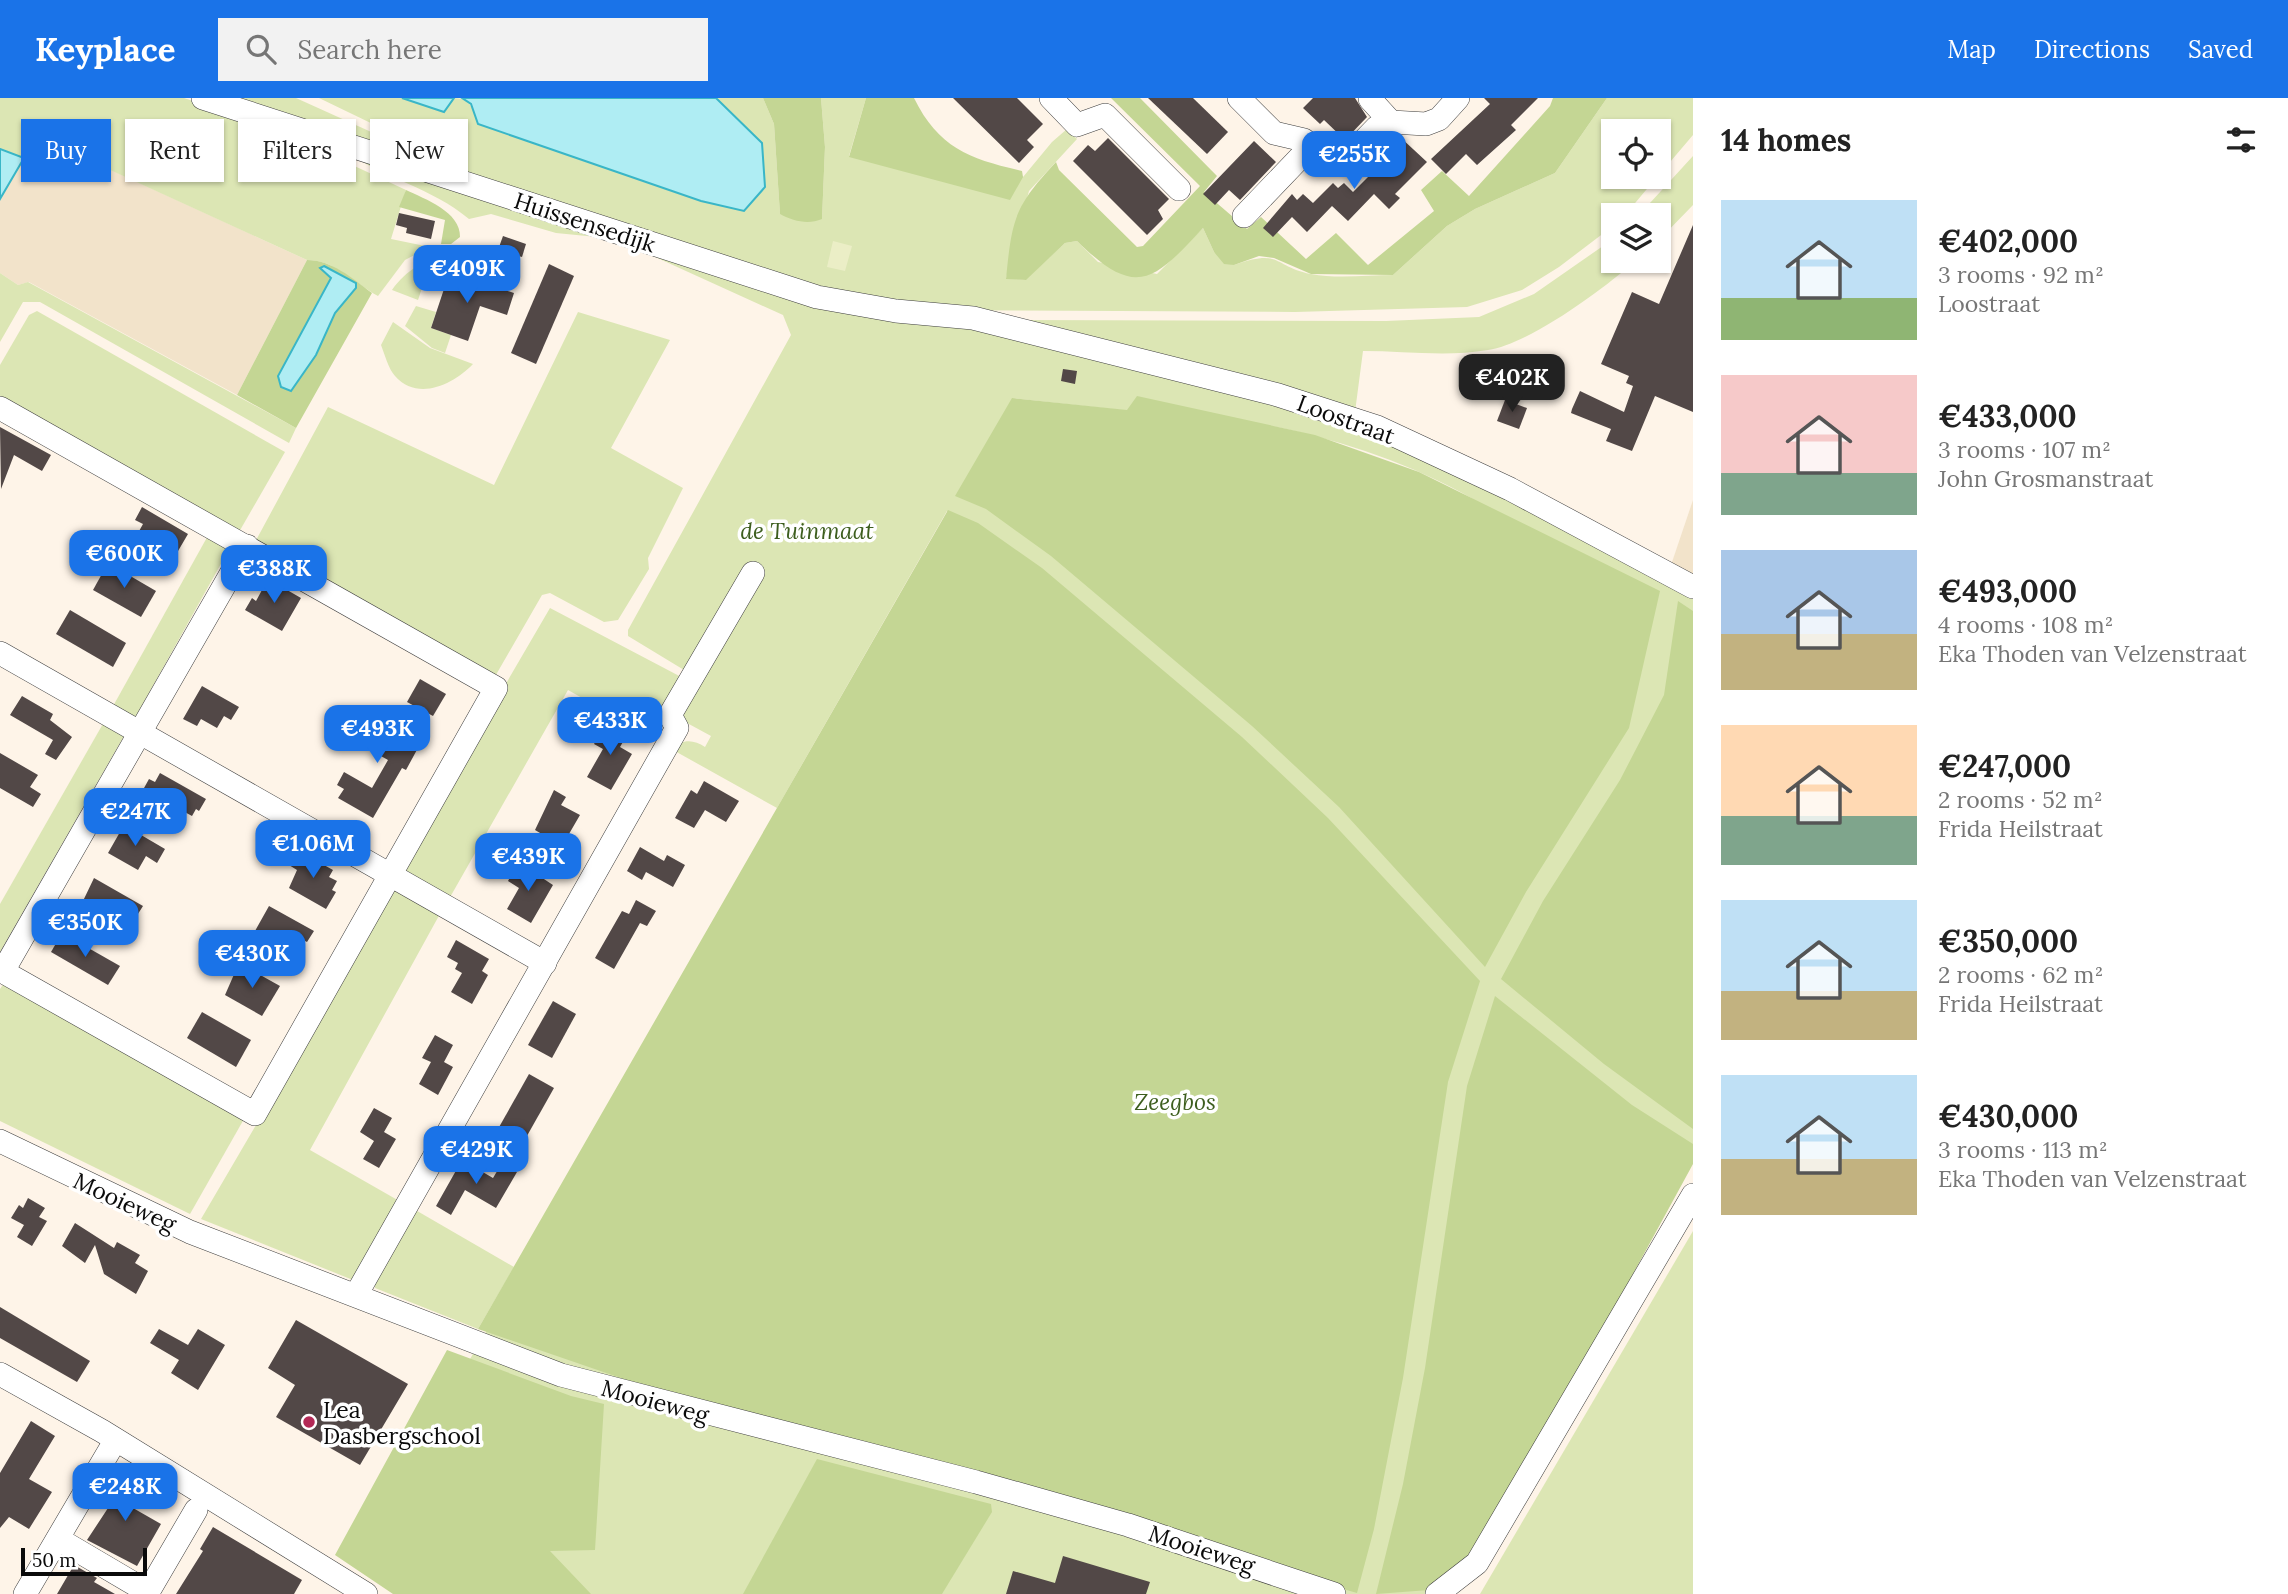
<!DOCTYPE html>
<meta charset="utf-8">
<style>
body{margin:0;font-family:Lora,serif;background:#f2f2f2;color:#222;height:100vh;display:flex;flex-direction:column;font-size:26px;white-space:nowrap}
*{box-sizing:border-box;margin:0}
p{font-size:23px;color:#767676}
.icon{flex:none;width:38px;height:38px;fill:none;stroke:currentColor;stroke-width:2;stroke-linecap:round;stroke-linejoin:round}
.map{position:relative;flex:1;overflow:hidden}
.drawer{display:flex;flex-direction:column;background:#fff;width:595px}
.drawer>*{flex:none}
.top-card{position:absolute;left:21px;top:21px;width:665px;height:63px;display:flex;gap:14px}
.controls{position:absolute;left:1601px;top:21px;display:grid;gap:14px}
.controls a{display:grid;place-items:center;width:70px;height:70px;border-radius:0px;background:#fff;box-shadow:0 2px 5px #0004;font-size:35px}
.scale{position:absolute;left:21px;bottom:18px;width:126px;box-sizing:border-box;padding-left:7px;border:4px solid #0a0a0a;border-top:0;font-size:19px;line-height:24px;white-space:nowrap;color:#0a0a0a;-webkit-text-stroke:5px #fff;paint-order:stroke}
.price{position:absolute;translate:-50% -60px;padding:0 16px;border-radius:14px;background:#1a73e8;color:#fff;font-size:23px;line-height:46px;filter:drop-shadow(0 2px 4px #0008)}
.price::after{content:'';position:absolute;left:50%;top:42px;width:21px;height:16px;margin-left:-10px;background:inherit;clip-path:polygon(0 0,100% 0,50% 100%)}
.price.current{background:#222;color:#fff}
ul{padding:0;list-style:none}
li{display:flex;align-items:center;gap:21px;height:175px;padding:0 28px}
li span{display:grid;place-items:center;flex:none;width:196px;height:140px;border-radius:0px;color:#555}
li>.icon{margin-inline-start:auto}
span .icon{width:84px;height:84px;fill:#fffc;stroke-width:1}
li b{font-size:30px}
h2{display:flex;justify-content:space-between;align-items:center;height:84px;padding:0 28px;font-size:30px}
.chip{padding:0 24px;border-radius:0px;background:#fff;box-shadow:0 2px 5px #0004;font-size:24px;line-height:63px}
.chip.current{background:#1a73e8;color:#fff}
header{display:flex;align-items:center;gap:42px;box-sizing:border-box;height:98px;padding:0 35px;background:#1a73e8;color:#fff}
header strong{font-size:33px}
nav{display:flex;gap:38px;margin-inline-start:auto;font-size:24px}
.search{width:490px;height:63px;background:#f2f2f2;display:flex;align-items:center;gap:18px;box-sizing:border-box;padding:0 24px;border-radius:0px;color:#767676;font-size:26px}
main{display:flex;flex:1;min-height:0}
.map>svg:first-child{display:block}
.farmland{fill:#f2e3ca}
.green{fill:#dce6b4;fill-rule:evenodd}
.forest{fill:#c4d694;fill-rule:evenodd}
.pitch{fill:#ebeec6}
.water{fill:#afedf3;stroke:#39b6c7;stroke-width:2}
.building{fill:#524847}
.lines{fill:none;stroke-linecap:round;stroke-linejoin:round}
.minor-casing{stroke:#3d3d3d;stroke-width:24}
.minor{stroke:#fff;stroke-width:23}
.poi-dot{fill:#b32956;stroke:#fff;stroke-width:2.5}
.labels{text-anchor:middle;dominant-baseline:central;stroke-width:7;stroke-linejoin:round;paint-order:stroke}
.street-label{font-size:23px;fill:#0a0a0a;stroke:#fff}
.park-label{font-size:23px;font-style:italic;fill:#3d5e1e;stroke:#fff}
.poi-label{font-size:23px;fill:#0a0a0a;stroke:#fff;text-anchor:start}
</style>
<header>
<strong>Keyplace</strong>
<div class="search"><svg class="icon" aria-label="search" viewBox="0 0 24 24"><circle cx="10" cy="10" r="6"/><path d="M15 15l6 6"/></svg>Search here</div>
<nav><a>Map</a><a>Directions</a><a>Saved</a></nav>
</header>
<main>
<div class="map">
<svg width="1693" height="1496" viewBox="0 0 1693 1496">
<rect width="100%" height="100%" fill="#fef4e8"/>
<g class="farmland">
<polygon points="33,44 96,65 307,162 237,297 29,184 18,187 0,175 0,101"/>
<polygon points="1693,402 1693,482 1670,470"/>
</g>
<g class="green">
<path d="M0 0H184L324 47 348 65 406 92 391 141 430 149 405 162 378 198C354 185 336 162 307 162L95 65 33 45 24 60 0 51Z"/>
<polygon points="220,0 296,0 431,61 433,67"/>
<path d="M319 0H402L444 14 454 0C471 0 473 11 478 26L701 102 744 113 762 45 716 0H763L774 26 780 116 822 121 825 49 821 0H866L849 58 1023 79 1052 44 1067 31 1077 41 1029 93 1006 180 1025 182 1065 145 1077 143 1098 164 1157 176 1203 130 1214 154 1234 167C1282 150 1272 168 1311 176 1337 181 1367 177 1393 177L1447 128 1475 111 1555 75 1607 0H1693V37L1659 77V33H1614V79H1657L1625 117H1614L1613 128 1559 169 1522 192 1467 209 1295 214 945 212 870 204 450 75 441 59Z"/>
<path d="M346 54 617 141 556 135 491 116 469 121C432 90 386 81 346 54Z"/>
<polygon points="1693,58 1693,107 1659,142 1659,117 1639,117"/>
<path d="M1613 141 1614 163H1635C1604 191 1529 246 1488 252 1448 259 1403 253 1363 253L1355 314 1013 222 1386 223 1479 219 1534 196Z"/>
<path d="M646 151 1263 301 1353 329 1493 390 1693 493V1058L1436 1496H451L364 1443 950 438 947 413 777 710 673 652C682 640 694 642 705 649L711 638 676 619 689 575 628 538V532L791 237 783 217 653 158ZM1012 300 1277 329C1343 343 1414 367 1473 401Z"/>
<path d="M450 158 445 187 425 181 418 202 392 192C406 172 425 161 450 158Z"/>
<polygon points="455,158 470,162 485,173 475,172 479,183 450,173"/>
<polygon points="0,175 18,187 28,184 296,330 289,345 40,204 23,204 0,244"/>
<polygon points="416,208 436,214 431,230 451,237 445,255 432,250 405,228"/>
<polygon points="37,213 285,354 239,434 0,298 0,267 29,217"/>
<polygon points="578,214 670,242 611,350 683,390 648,460 649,471 618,522 604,524 550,495 542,497 493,582 254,446 328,309 494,387"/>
<path d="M393 224 430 250 473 266C454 286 418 304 395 278 388 270 385 257 381 247Z"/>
<polygon points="210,434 232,446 135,620 112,610"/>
<polygon points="550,510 685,581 667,615 652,608 647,618 660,627 662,645 568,592 449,801 402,771 402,764"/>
<polygon points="104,624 124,638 0,854 0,806"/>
<polygon points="394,791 441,814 310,1052 401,1104 353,1182 201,1121"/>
<polygon points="4,885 244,1021 190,1116 0,1023 0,891"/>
<polygon points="412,1110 514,1169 478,1231 375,1190 374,1179"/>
<polygon points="1693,1133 1693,1496 1480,1496"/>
</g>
<g class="forest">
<path d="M763 0H821L825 49 822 121C808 127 793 123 780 116L774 26Z"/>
<path d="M866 0H914C939 51 971 61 1022 73L1023 79 1010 102 849 59Z"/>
<path d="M1111 0H1140L1217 78 1204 94 1247 131 1261 119 1306 161 1336 135 1368 167 1434 113 1421 92 1442 73 1469 98 1550 8 1553 0H1607L1555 75 1475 111 1447 128 1393 177 1311 176 1274 160 1259 158 1234 167 1224 166 1214 154 1203 130C1153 184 1136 201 1077 143L1065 145 1026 182 1006 181C1012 121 1014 109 1056 64L1059 72 1137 149 1143 148 1200 88Z"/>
<path d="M406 92C425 101 461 114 460 139L451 146H441L445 122 399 109Z"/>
<path d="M307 162C332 162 352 180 372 195L296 330 237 297ZM320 170 356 190 335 215 316 257 278 278 331 180Z"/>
<polygon points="1137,298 1315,337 1419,374 1660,493 1629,630 1526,794 1485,869 1339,709 1252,628 1051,458 986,411 955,398 1012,300 1127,312"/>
<polygon points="948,412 978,425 1042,470 1242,639 1328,720 1480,883 1448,984 1403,1280 1374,1431 1357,1495 682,1301 478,1231"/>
<polygon points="1678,503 1693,513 1693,1031 1604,966 1501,881 1543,803 1620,682 1664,597"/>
<polygon points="1495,898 1632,1007 1693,1046 1693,1066 1556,1317 1461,1469 1429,1492 1376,1496 1403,1386 1425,1270 1467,988"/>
<polygon points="447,1252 571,1298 604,1306 595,1452 550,1453 591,1496 393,1496 335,1457"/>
<polygon points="817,1361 991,1406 992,1414 942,1496 743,1496"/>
</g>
<polygon class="pitch" points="833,143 852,148 845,173 827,169"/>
<g class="water">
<polygon points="402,0 454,0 444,14"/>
<polygon points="462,0 716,0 762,45 765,89 744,113 701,103 478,26 471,6"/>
<polygon points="0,51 24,60 0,101"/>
<polygon points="324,168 356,185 356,190 335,215 316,257 291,293 281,289 278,278 331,180 320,170"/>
</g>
<g class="building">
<polygon points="953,0 1017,0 1043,26 1027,42 1034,49 1019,65"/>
<polygon points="1148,0 1193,0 1228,34 1207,56"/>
<polygon points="1313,0 1355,0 1367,19 1345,42 1324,22 1320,26 1303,10"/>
<polygon points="1484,0 1538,0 1511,27 1516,32 1477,67 1466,56 1446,76 1431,61 1490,6"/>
<polygon points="1400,39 1427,64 1395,96 1400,100 1389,111 1374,96 1348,123 1332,108 1307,134 1292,119 1273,139 1263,130 1292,96 1297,102 1303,96 1313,105 1333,85 1338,90 1344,85 1353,94 1373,74 1369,70"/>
<polygon points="1108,40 1169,101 1158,112 1163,121 1147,137 1073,63 1088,47 1095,53"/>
<polygon points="1254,43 1276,64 1240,102 1229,92 1215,107 1203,96"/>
<polygon points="399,115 435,123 431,141 406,135 407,130 396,127"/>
<polygon points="1693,127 1693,314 1655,298 1632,353 1606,343 1611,331 1571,315 1572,311 1580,293 1624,314 1633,288 1626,285 1629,278 1601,266 1632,194 1659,206"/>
<polygon points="503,138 526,146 522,159 498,152"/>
<polygon points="549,166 574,178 536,266 511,255"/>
<polygon points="450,173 514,195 507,217 480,208 468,243 431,230"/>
<polygon points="1063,271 1077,273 1075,286 1061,283"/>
<polygon points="1505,302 1527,310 1519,331 1497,323"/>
<polygon points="0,329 51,357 42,373 14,357 1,391"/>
<polygon points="142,409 188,436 171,465 133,444 143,426 135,422"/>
<polygon points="108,465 156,493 141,519 93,492"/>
<polygon points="268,481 301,500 282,533 245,512 252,500 256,503"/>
<polygon points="70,512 126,545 113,569 56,536"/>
<polygon points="420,581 446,596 433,618 407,604"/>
<polygon points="202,588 239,609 231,622 224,618 217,630 201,621 197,628 183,621"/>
<polygon points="22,598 53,616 50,622 72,639 56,662 45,656 53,642 10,617"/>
<polygon points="361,615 419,648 406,672 402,670 373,720 338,700 344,691 337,687 344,674 372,690 388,662 356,644 361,636 352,631"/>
<polygon points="607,624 628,635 620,649 632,656 611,692 587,679 603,651 594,646"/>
<polygon points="0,655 38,677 30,689 41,696 33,709 0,690"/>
<polygon points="160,675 206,701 199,713 196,711 192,718 170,706 167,711 139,699 149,681 155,684"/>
<polygon points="704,683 739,703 726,724 705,712 694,730 675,720 691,692 697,696"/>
<polygon points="554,692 566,699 561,707 580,717 562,748 535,732"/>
<polygon points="124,727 165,751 157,765 146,758 138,772 108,755"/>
<polygon points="640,749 664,763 667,757 685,767 673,789 646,774 642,782 627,773"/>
<polygon points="297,752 333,772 329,779 337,783 332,792 336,794 326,811 289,790 297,772 289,767"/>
<polygon points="518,764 553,787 531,825 507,811 519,790 508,783"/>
<polygon points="94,780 143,808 136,819 128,814 122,826 83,803"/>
<polygon points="636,802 656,813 647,828 640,825 614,871 595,860 622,813 629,816"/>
<polygon points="269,808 314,833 307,844 303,842 290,863 251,840"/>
<polygon points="62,835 120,868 108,887 51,854"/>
<polygon points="456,842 489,861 482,873 488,877 472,906 451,894 462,875 455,871 458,865 447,859"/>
<polygon points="239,865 280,888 262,918 225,897"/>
<polygon points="553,903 576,916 552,960 528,947"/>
<polygon points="202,914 251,942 236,969 187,940"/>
<polygon points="435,937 453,947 444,964 453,969 438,997 419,986 431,964 422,960"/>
<polygon points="529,976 554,990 523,1045 498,1031"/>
<polygon points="374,1010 392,1020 384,1034 396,1041 379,1070 363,1061 374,1043 360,1034"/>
<polygon points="462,1062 493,1080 502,1065 517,1074 496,1110 465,1092 451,1117 436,1108"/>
<polygon points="28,1100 45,1110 39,1119 47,1123 32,1148 17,1139 24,1127 11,1120 19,1107 23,1110"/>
<polygon points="75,1125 114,1150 117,1144 140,1157 135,1165 148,1173 136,1196 104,1176 95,1147 85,1165 62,1148"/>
<polygon points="0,1209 90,1263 77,1284 0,1240"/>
<polygon points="296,1222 408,1286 360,1367 276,1319 295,1287 268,1270"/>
<polygon points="159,1231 188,1247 198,1231 225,1247 198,1292 171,1275 179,1262 150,1245"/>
<polygon points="31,1323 55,1338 29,1381 52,1394 29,1431 9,1419 0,1430 0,1375"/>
<polygon points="125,1373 147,1387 133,1410 161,1426 137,1468 87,1442 110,1407 106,1405"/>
<polygon points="213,1429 302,1482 294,1496 176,1496 203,1453 200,1451"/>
<polygon points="1063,1458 1150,1484 1146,1496 1006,1496 1013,1473 1055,1485"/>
<polygon points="74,1467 97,1480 94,1484 115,1496 57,1496"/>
</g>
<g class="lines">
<g class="minor-casing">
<g id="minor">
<polyline points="203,0 817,199 896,213 973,220 1278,297 1377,329 1510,391 1693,489"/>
<polyline points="1051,0 1077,27 1105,17 1179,91"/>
<polyline points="1239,0 1274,35 1304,42 1325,61 1338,63 1348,59 1377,29 1391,24 1426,26 1439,21 1458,0"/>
<polyline points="1370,1 1391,24"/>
<polyline points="1244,118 1311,48"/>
<polyline points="0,310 496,590 255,1016 0,872"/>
<polyline points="0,555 545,865"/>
<polyline points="3,873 247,448"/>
<polyline points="0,1043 190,1134 561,1277 976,1384 1128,1427 1334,1496"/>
<polyline points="356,1197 677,630 670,617 753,475"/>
<polyline points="0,1276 102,1333 366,1496"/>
<polyline points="58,1441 148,1494"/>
<polyline points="25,1496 115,1343"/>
<polyline points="147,1496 196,1412"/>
<polyline points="1437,1496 1477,1465 1693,1097"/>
</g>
</g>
<use href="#minor" class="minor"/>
</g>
<circle class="poi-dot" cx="309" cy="1324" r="7"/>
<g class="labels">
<g class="street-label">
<text transform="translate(585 124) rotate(18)">Huissensedijk</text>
<text transform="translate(1346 321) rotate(20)">Loostraat</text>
<text transform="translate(125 1104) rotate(25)">Mooieweg</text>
<text transform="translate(655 1303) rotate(15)">Mooieweg</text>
<text transform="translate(1202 1451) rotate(18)">Mooieweg</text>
</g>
<g class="park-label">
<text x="807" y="432">de Tuinmaat</text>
<text x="1175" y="1003">Zeegbos</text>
</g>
<g class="poi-label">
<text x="323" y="1311">Lea<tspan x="323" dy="26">Dasbergschool</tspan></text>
</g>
</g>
</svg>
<div class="controls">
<a><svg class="icon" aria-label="locate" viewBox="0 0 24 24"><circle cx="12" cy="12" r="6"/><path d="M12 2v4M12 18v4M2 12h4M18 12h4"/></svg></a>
<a><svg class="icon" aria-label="layers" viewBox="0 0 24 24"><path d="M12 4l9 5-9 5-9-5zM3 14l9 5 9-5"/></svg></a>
</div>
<div class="scale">50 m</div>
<b class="price" style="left:1354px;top:93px">€255K</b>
<b class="price" style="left:467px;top:207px">€409K</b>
<b class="price current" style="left:1512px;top:316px">€402K</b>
<b class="price" style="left:124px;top:492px">€600K</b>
<b class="price" style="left:274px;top:507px">€388K</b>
<b class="price" style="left:610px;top:659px">€433K</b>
<b class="price" style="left:377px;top:667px">€493K</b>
<b class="price" style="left:135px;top:750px">€247K</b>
<b class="price" style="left:313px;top:782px">€1.06M</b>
<b class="price" style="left:528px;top:795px">€439K</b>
<b class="price" style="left:85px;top:861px">€350K</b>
<b class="price" style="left:252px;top:892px">€430K</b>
<b class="price" style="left:476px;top:1088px">€429K</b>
<b class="price" style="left:125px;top:1425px">€248K</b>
<div class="top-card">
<a class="chip current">Buy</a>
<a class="chip">Rent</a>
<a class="chip">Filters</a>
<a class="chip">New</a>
</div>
</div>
<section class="drawer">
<h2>14 homes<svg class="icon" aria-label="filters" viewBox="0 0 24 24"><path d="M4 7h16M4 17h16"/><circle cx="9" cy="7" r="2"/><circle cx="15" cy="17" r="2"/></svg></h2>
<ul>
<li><span style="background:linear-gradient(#bfe0f5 70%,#8fb573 0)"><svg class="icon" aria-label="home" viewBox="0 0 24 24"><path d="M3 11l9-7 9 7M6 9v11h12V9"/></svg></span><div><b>€402,000</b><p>3 rooms · 92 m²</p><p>Loostraat</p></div></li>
<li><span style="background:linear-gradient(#f6c9c9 70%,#7fa58c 0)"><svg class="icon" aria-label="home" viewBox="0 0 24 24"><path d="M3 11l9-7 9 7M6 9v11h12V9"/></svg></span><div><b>€433,000</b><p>3 rooms · 107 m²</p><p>John Grosmanstraat</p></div></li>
<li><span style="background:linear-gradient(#a9c7e8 60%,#c2b280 0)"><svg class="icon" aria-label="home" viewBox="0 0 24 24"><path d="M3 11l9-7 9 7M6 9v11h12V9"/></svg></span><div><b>€493,000</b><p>4 rooms · 108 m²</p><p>Eka Thoden van Velzenstraat</p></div></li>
<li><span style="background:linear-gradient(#ffd9b3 65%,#7fa58c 0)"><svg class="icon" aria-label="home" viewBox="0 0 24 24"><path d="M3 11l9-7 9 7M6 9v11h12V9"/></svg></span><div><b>€247,000</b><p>2 rooms · 52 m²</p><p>Frida Heilstraat</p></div></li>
<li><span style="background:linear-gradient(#bfe0f5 65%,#c2b280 0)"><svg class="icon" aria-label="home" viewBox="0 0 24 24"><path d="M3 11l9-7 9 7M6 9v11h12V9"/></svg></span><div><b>€350,000</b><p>2 rooms · 62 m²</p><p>Frida Heilstraat</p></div></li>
<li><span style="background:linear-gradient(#bfe0f5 60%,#c2b280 0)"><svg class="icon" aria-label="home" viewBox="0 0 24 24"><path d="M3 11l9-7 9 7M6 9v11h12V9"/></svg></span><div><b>€430,000</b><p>3 rooms · 113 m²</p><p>Eka Thoden van Velzenstraat</p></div></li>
</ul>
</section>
</main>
